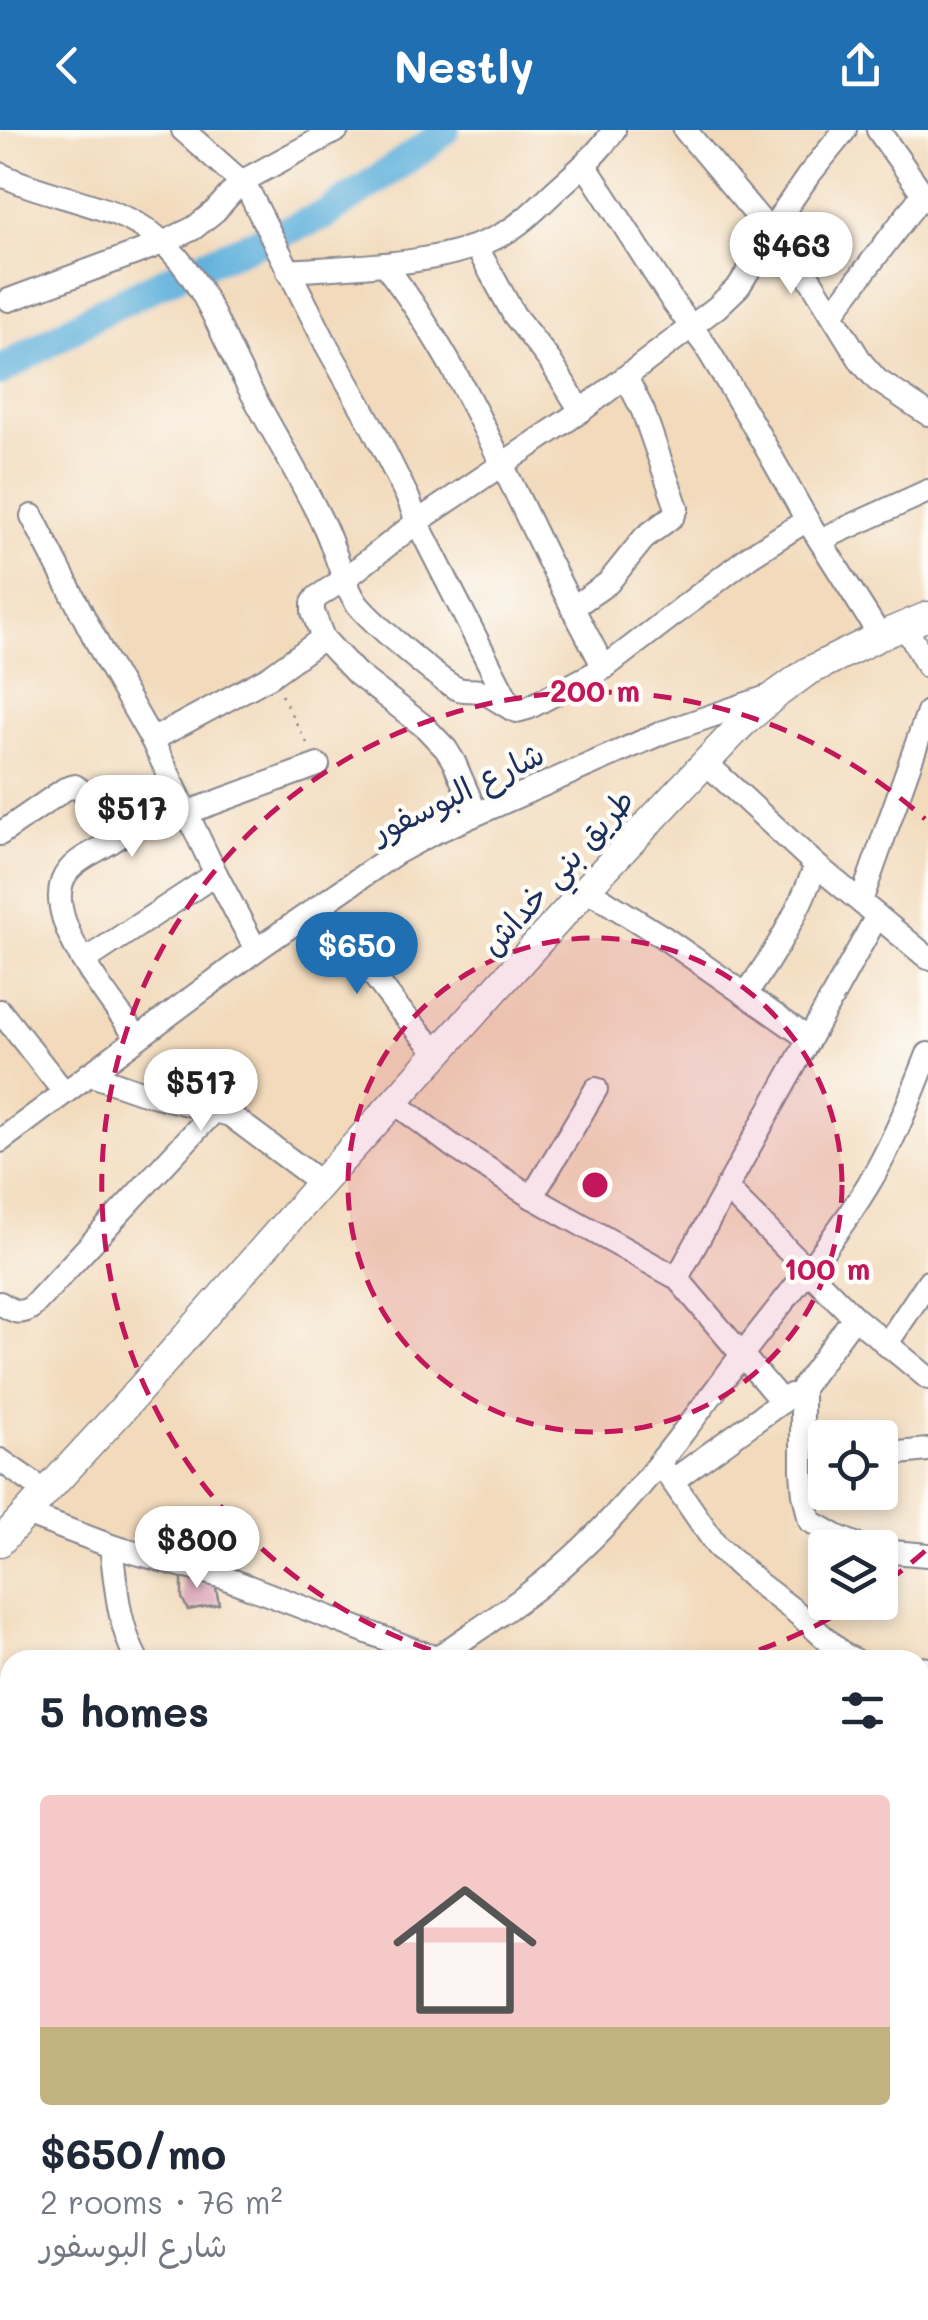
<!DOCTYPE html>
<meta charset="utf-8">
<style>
body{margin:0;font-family:Mali,"Playpen Sans Arabic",sans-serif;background:#f2f2f3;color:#1f2937;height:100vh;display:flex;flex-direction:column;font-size:38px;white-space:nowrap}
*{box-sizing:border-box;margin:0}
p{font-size:32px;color:#747a83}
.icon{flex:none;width:55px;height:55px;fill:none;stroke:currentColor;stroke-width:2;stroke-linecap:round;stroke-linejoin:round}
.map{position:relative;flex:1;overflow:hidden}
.sheet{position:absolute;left:0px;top:1520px;width:930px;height:670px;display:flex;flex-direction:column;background:#fff;border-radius:30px 30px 0 0;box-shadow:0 5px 15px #0003}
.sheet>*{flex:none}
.controls{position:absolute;left:808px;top:1290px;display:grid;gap:20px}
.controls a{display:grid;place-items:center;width:90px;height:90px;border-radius:10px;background:#fff;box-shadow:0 5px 15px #0003;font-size:50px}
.price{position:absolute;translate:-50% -85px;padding:0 22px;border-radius:35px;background:#fff;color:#222;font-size:32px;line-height:65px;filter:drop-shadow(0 2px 5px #0008)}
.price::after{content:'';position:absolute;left:50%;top:60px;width:30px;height:22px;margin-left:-15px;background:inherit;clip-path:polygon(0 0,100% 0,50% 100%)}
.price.current{background:#1f6fb2;color:#fff}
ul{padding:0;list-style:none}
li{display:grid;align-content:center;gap:20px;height:530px;padding:0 40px}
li+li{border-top:2px solid #e0e1e3}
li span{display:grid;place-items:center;height:310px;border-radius:10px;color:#555}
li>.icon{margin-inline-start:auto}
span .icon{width:180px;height:180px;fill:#fffc;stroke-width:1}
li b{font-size:42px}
h2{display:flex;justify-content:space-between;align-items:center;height:120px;padding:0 40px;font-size:42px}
header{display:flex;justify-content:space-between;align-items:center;height:130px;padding:0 40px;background:#1f6fb2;color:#fff;font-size:45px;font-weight:800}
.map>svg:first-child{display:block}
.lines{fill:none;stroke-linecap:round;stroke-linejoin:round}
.river{stroke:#61b1db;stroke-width:30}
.building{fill:#dba5b9}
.minor-casing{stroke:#86848c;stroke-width:26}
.major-casing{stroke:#86848c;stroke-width:31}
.path{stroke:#86848c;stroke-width:2.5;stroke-dasharray:2.5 8;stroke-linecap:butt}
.minor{stroke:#fff;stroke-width:22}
.major{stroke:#fff;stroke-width:28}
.ring{fill:none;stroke:#c2185b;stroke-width:5;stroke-dasharray:18 12}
.labels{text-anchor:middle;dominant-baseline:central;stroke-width:9;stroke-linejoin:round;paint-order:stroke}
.street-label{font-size:32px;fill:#1b2f5e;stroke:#fdfcf7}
.centre{fill:#c2185b;stroke:#fdfcf7;stroke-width:5}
.ring-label{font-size:30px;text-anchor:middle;font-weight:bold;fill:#c2185b;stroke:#fdfcf7;stroke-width:9;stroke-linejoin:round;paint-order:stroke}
</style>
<header><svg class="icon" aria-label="back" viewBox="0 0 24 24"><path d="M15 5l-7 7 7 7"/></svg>Nestly<svg class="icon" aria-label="share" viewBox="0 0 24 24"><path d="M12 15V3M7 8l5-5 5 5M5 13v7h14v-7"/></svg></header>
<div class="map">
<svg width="928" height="2190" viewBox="0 0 928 2190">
<rect width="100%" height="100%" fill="#fdfcf7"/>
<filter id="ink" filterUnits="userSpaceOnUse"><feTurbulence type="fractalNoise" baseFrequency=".01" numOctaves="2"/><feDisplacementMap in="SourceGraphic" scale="20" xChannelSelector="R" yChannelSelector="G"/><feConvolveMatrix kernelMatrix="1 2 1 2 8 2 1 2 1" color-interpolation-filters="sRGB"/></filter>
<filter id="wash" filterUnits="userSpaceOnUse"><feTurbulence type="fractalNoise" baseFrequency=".0048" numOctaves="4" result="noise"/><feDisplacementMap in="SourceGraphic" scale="40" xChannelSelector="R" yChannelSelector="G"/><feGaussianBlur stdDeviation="2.25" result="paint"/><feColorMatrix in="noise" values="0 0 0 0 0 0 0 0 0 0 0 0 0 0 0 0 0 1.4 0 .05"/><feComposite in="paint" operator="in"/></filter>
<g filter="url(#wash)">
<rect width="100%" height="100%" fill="#f2dabb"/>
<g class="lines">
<polyline class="river" points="0,241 99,183 188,140 325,85 426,16 445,0"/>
</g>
<g id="blocks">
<polygon class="building" points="182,1439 198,1440 198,1453 215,1453 219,1474 188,1480 182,1468"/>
</g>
</g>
<g filter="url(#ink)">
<use href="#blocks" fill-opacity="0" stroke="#86848c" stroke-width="2.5"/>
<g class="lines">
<g class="minor-casing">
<g id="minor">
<polyline points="183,0 246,56 327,216 372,296 408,368 417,392 512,579"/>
<polyline points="685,0 810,149 862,233 877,250 928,284"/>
<polyline points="878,0 928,71"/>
<polyline points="585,35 673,172 705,215 751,291 807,390 880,506"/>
<path d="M0 44C49 69 119 73 160 110 204 149 219 201 246 252 272 301 301 348 325 398 335 420 345 458 358 475 372 492 437 549 456 558 464 562 471 559 479 561 490 564 502 574 512 579L517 581 528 578 604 538 750 426 807 390"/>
<polyline points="476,116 514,185 550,231 581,281"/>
<path d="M384 134C451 220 494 318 541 415 561 457 583 497 604 538"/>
<path d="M288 141C353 136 443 136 501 105 522 94 538 77 555 61 576 42 598 24 614 0"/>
<polyline points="9,170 163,113 194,98 215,81 241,52 337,0"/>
<polyline points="832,184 923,64"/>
<polyline points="32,386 106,530 152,610 216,744 256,820"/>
<polyline points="820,410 928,361"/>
<polyline points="572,478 608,453 645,407 673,386 677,378 643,281 626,247"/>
<polyline points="905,496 928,537"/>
<polyline points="152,610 269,547 323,508"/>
<polyline points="705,632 816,735 928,828"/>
<polyline points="186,683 318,635"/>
<polyline points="476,683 454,632 446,619 425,597 357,544 336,522 323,508 313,482 313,473 317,467 346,448 417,392 581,281 717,177 739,156 754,132 770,101 808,46 845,0"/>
<polyline points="0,704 65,659 75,656 83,662 111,712"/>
<polyline points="586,759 663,807 809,909"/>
<polyline points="861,771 928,582"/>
<polyline points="321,775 398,878 438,923"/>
<polyline points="84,831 216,744"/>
<path d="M746 864C777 820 797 785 816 735"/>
<polyline points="0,881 64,962"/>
<path d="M138 908C114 875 33 781 69 740 79 728 95 722 108 714 132 699 155 683 178 667"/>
<polyline points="89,944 141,962 230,985 321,1053"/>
<polyline points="394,972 454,1017 532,1067 677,1148 782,1272"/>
<polyline points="0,1011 256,820 396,723 431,704 664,602 770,566"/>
<polyline points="726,1058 854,1187 928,1248"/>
<polyline points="532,1067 596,959"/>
<polyline points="677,1148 877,786"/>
<path d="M0 1173C11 1180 19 1186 32 1177L215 980"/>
<polyline points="854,1187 802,1258 802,1342 804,1364 810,1391 838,1407 865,1418"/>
<polyline points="886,1215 928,1152"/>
<polyline points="880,1325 928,1320"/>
<polyline points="0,1330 46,1362"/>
<polyline points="660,1333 717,1416 758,1453 796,1482 844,1525 855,1530"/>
<polyline points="672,1351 791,1265"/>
<polyline points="26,1384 111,1416 223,1447 441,1530"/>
<path d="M111 1416C116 1456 118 1494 137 1530"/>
<polyline points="880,1421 928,1425"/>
<path d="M437 1528C479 1498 526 1469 565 1434 634 1373 686 1298 741 1226 784 1169 831 1116 868 1055 893 1014 910 969 928 924"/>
<polyline points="920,1538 928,1539"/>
<polyline points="0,1625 10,1614"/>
<polyline points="920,1739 928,1735"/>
<polyline points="0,1839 10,1843"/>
<polyline points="0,1951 10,1952"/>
<polyline points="920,2004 928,1993"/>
<polyline points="0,2148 10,2154"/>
<polyline points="67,2180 85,2186 190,2180"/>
<polyline points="818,2180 825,2190"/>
<polyline points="13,2190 21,2180"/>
</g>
</g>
<g class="major-casing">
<polyline id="major" points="0,1412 119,1283 321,1053 586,759 743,593 778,563 807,542 880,506 928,486"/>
</g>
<polyline class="path" points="281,565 308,615"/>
<use href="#minor" class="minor"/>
<use href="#major" class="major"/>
</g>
</g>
<circle cx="595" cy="1055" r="247" fill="#c2185b" fill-opacity=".12"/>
<g class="ring">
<circle cx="595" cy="1055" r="247"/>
<path d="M925 1421A493 493 0 0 1 881 1456M856 1473A493 493 0 0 1 731 1529M459 1529A493 493 0 1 1 925 689"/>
</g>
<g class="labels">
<g class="street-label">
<text transform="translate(457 661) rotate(-26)">شارع البوسفور</text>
<text transform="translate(556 741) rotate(-48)">طريق بني خداش</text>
</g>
</g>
<circle cx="595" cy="1055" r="15" class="centre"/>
<g class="ring-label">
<text x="595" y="572">200 m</text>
<text x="827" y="1150">100 m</text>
</g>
</svg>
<div class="controls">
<a><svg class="icon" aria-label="locate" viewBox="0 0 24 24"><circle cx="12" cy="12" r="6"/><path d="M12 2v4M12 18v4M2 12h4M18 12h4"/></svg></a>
<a><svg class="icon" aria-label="layers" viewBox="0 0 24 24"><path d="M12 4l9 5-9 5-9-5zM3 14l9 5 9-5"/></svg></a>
</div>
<b class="price" style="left:791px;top:167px">$463</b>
<b class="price" style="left:132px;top:730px">$517</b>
<b class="price current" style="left:357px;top:867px">$650</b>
<b class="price" style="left:201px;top:1004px">$517</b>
<b class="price" style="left:197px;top:1461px">$800</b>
<section class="sheet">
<h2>5 homes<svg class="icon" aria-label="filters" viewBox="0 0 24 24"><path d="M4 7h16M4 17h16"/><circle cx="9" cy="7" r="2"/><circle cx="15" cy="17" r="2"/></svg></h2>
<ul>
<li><span style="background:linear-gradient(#f6c9c9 75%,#c2b280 0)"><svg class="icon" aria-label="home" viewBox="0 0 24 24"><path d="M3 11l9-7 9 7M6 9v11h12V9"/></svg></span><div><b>$650/mo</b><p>2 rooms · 76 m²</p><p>شارع البوسفور</p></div></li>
</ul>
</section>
</div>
